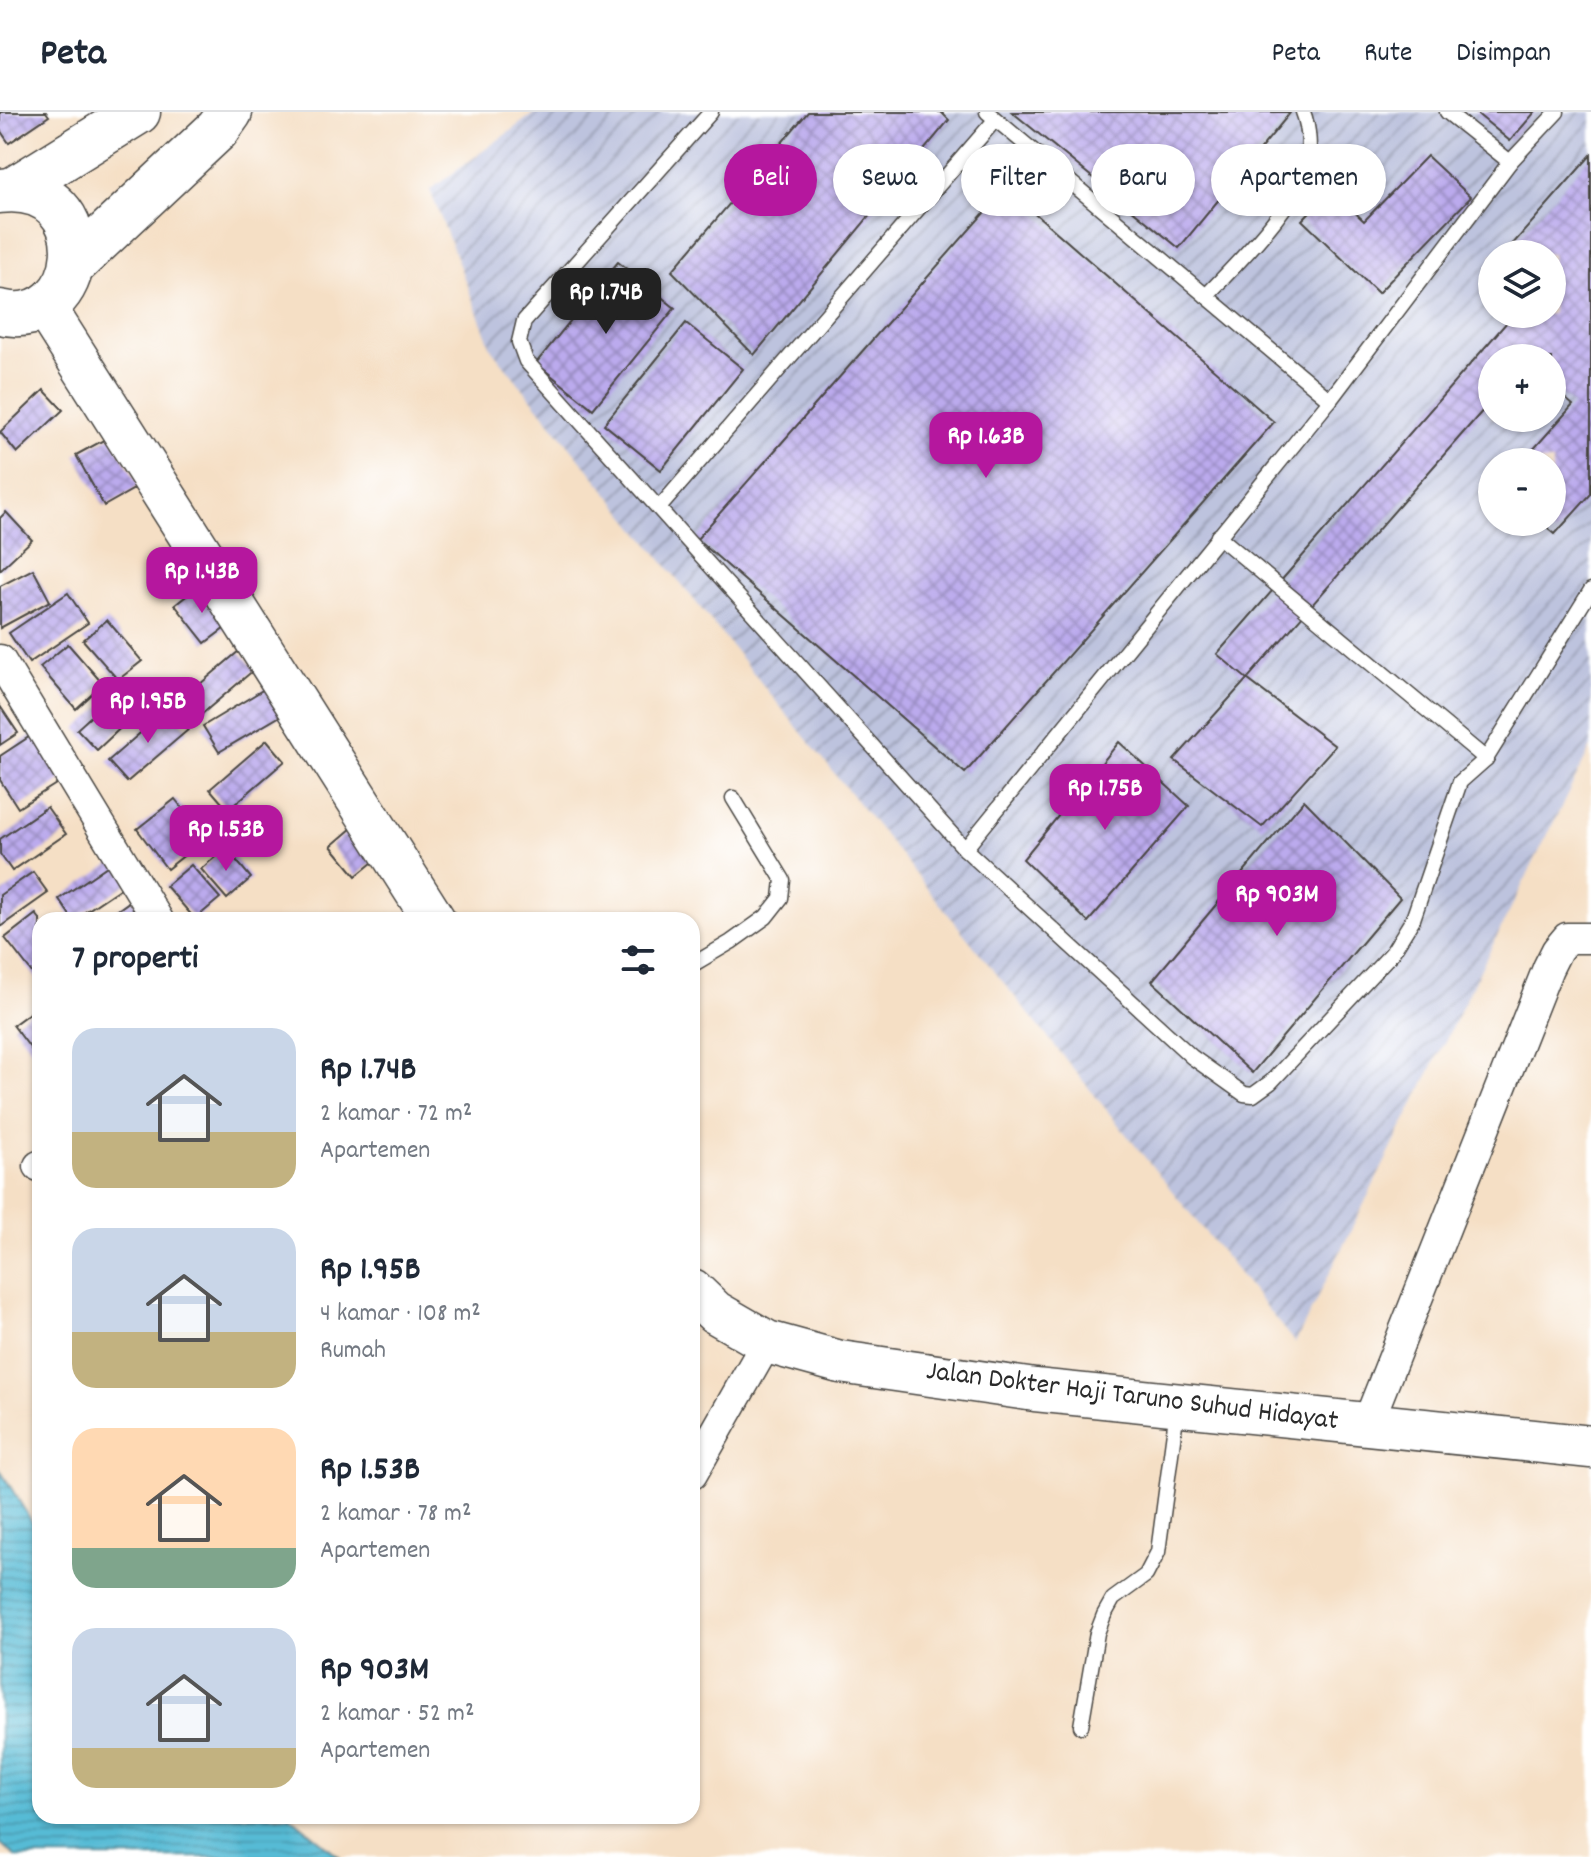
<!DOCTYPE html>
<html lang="id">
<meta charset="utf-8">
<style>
body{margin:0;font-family:Dekko,sans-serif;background:#f2f2f3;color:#1f2937;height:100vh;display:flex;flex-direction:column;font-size:30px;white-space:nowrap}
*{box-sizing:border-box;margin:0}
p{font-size:26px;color:#747a83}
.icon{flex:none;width:44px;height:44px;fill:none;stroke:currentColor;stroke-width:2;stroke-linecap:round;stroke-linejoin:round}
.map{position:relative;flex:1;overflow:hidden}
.side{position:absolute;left:32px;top:800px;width:668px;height:912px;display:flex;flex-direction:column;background:#fff;border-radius:24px;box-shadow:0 2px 6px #0004}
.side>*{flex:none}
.hud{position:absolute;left:724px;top:32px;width:746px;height:72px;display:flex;gap:16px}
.controls{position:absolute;left:1478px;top:128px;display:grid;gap:16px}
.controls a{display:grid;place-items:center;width:88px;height:88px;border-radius:50%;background:#fff;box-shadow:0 2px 6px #0004;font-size:40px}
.price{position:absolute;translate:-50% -68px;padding:0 18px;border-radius:16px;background:#b5179e;color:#fff;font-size:26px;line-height:52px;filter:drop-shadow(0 2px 4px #0008)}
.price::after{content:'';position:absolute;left:50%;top:48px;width:24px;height:18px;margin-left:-12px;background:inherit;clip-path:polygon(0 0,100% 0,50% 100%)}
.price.current{background:#222;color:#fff}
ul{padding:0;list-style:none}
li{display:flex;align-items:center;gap:24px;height:200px;padding:0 40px}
li span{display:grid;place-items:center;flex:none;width:224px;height:160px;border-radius:24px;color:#555}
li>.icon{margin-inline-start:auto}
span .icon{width:96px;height:96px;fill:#fffc;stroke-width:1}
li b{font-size:34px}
h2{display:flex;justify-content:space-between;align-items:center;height:96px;padding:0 40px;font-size:34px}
.tag{padding:0 28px;border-radius:36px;background:#fff;box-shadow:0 2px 6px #0004;font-size:28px;line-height:72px}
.tag.current{background:#b5179e;color:#fff}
header{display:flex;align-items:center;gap:48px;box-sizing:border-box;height:112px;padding:0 40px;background:#fff;border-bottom:2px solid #e0e1e3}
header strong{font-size:38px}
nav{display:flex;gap:44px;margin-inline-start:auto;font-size:28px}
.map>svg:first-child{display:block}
.industrial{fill:url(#industrial-furrows);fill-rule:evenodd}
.water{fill:url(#water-rules);stroke:#417380;stroke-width:2}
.building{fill:url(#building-cross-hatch)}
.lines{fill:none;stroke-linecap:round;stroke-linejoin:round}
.lane-casing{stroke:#494642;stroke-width:17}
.street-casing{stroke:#494642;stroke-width:33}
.secondary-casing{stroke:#494642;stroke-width:45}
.primary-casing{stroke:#494642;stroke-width:47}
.lane{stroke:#fff;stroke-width:14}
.street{stroke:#fff;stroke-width:30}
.secondary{stroke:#fff;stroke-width:42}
.primary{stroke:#fff;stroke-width:44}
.labels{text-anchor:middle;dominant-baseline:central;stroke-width:8;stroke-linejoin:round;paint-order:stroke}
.street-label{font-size:28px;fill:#2b2b2b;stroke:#fff}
</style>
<header>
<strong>Peta</strong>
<nav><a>Peta</a><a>Rute</a><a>Disimpan</a></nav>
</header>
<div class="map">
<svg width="1591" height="1745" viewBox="0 0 1591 1745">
<defs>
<pattern id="industrial-furrows" width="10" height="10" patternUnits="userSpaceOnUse" patternTransform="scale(2)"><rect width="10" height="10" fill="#bdc3de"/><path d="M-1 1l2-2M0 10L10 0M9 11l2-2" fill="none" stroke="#9a9fb4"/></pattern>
<pattern id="water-rules" width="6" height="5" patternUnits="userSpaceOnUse" patternTransform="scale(2)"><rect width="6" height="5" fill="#57bbd5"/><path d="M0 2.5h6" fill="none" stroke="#4898ad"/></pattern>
<pattern id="building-cross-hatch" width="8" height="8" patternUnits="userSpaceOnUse" patternTransform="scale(2)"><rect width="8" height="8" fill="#bbaaed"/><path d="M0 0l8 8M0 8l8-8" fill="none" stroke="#988bc0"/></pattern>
</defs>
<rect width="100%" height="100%" fill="#fff"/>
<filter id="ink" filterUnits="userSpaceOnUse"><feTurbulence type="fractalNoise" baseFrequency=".0125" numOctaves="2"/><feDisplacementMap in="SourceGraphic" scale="16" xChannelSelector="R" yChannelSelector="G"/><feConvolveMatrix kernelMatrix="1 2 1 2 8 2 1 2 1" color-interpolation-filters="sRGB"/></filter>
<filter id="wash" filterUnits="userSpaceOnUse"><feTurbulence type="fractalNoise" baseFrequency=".006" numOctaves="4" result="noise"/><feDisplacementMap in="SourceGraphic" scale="32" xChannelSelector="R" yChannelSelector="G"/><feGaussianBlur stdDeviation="1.8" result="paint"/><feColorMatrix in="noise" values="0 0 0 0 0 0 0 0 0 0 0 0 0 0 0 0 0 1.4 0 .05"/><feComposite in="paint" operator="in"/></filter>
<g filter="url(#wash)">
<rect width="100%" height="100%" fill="#f5dfc5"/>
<path class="industrial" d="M536 0H1591V635L1295 1231 492 238 430 78ZM1492 142H1552V202H1492ZM1492 246H1552V306H1492ZM1492 350H1552V410H1492Z"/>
<polygon class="water" points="0,1358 40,1423 40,1704 290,1704 340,1745 16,1745 0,1731"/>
<g id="blocks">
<g class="building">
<polygon points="0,0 46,0 49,4 9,31 0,18"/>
<polygon points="808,0 941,0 949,8 754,243 672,159"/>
<polygon points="1012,0 1288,0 1290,1 1179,136"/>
<polygon points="1475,0 1535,0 1510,29"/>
<polygon points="1591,43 1591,382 1555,422 1541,410 1552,410 1552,350 1522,350 1573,293 1552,275 1552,246 1492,246 1492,288 1247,567 1335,634 1262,715 1174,648 1247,567 1217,542 1514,202 1552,202 1552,142 1504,142"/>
<polygon points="1427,44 1471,85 1378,181 1302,108 1331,78 1364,109"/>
<polygon points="1006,76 1274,310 965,661 697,427"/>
<polygon points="618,150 675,196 593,297 536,251"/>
<polygon points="686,211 743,257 661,358 604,312"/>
<polygon points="44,278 63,298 17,341 0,320"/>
<polygon points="111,324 139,374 104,394 76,343"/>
<polygon points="6,400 32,428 0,458 0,406"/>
<polygon points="33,457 50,489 0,516 0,474"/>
<polygon points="199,474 229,513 205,531 175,493"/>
<polygon points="68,481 88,511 29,551 9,521"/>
<polygon points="107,508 142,549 118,568 83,528"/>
<polygon points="68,532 103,572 76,597 40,555"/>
<polygon points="239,539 255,557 196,607 180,589"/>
<polygon points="266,576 282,603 219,640 203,614"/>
<polygon points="110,587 129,608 97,638 77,617"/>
<polygon points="0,594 18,621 0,633"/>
<polygon points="169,596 188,618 127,670 108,649"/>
<polygon points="35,621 64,667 18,696 0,668 0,644"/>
<polygon points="267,628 285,649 228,698 210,677"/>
<polygon points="1119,630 1189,694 1088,810 1023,747"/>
<polygon points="175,687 206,726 167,757 137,717"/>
<polygon points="1304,688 1400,786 1252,961 1152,869"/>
<polygon points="47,695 66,722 12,759 0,742 0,727"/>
<polygon points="352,716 378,746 356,764 331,734"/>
<polygon points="226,736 251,766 227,787 201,757"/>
<polygon points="116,748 131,769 73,808 59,787"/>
<polygon points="191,753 220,786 195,807 166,774"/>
<polygon points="33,760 48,781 0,815 0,783"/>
<polygon points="133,787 149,808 104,808"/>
<polygon points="36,802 40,807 40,871 5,826"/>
<polygon points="35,897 40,904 40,949 13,913"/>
</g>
</g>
</g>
<g filter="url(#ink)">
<use href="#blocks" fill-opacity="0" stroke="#494642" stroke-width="2"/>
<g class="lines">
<g class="lane-casing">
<g id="lane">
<polyline points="711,0 524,209 519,230 526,249 965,737 1192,945 1244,982 1253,983 1271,970 1392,841 1413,807 1460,670 1486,647 1591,478"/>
<polyline points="987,0 1330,288"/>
<polyline points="1447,0 1510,50"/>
<path d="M1206 184C1237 151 1292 98 1306 55 1311 39 1309 15 1303 0"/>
<polyline points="660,395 995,8"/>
<polyline points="1218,424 1486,647"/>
<polyline points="965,737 1330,288 1510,50 1557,0"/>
<polyline points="692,853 731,830 766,805 781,786 783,768 733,686"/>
<polyline points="1081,1614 1097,1521 1104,1503 1113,1487 1146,1463 1158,1440 1177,1297"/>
</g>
</g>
<g class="street-casing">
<g id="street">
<polyline points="0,548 158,808"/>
<polyline points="39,1054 40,1054"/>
<polyline points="1367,1313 1548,856 1557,838 1567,826 1591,826"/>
<polyline points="692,1362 767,1230"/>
</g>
</g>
<g class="secondary-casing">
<g id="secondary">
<polyline points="44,194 434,808"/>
<polyline points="692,1178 715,1200 767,1230 840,1250 1035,1278 1591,1335"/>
</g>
</g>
<g class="primary-casing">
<g id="primary">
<polyline points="14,77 138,0"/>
<path d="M0 79C106 67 88 222 0 200"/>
<polyline points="74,152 218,17 230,0"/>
</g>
</g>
<use href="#lane" class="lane"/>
<use href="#street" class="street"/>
<use href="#secondary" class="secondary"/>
<use href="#primary" class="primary"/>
</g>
</g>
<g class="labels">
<g class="street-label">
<text transform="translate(1132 1286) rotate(7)">Jalan Dokter Haji Taruno Suhud Hidayat</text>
</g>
</g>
</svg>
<div class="controls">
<a><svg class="icon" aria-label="layers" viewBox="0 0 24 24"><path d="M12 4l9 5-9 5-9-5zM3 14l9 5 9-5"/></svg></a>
<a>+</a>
<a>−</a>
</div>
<b class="price current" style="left:606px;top:224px">Rp 1.74B</b>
<b class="price" style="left:986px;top:368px">Rp 1.63B</b>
<b class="price" style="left:202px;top:503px">Rp 1.43B</b>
<b class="price" style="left:148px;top:633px">Rp 1.95B</b>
<b class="price" style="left:1105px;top:720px">Rp 1.75B</b>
<b class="price" style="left:226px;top:761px">Rp 1.53B</b>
<b class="price" style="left:1277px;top:826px">Rp 903M</b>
<div class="hud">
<a class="tag current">Beli</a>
<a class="tag">Sewa</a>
<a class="tag">Filter</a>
<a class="tag">Baru</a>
<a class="tag">Apartemen</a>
</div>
<section class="side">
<h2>7 properti<svg class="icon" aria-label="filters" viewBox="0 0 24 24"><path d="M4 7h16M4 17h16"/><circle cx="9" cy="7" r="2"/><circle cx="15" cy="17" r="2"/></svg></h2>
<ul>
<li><span style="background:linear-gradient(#c9d6e8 65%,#c2b280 0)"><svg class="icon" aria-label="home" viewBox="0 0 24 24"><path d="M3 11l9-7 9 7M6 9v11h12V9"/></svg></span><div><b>Rp 1.74B</b><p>2 kamar · 72 m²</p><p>Apartemen</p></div></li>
<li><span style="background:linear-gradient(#c9d6e8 65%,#c2b280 0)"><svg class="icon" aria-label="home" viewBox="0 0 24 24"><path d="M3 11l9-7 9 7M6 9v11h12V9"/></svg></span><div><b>Rp 1.95B</b><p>4 kamar · 108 m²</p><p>Rumah</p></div></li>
<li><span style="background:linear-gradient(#ffd9b3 75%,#7fa58c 0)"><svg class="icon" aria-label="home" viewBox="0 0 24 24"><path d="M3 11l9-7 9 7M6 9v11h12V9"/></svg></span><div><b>Rp 1.53B</b><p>2 kamar · 78 m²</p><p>Apartemen</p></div></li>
<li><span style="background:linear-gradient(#c9d6e8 75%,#c2b280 0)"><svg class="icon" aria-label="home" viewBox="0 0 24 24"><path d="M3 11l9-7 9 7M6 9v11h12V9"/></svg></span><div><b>Rp 903M</b><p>2 kamar · 52 m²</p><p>Apartemen</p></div></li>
</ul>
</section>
</div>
